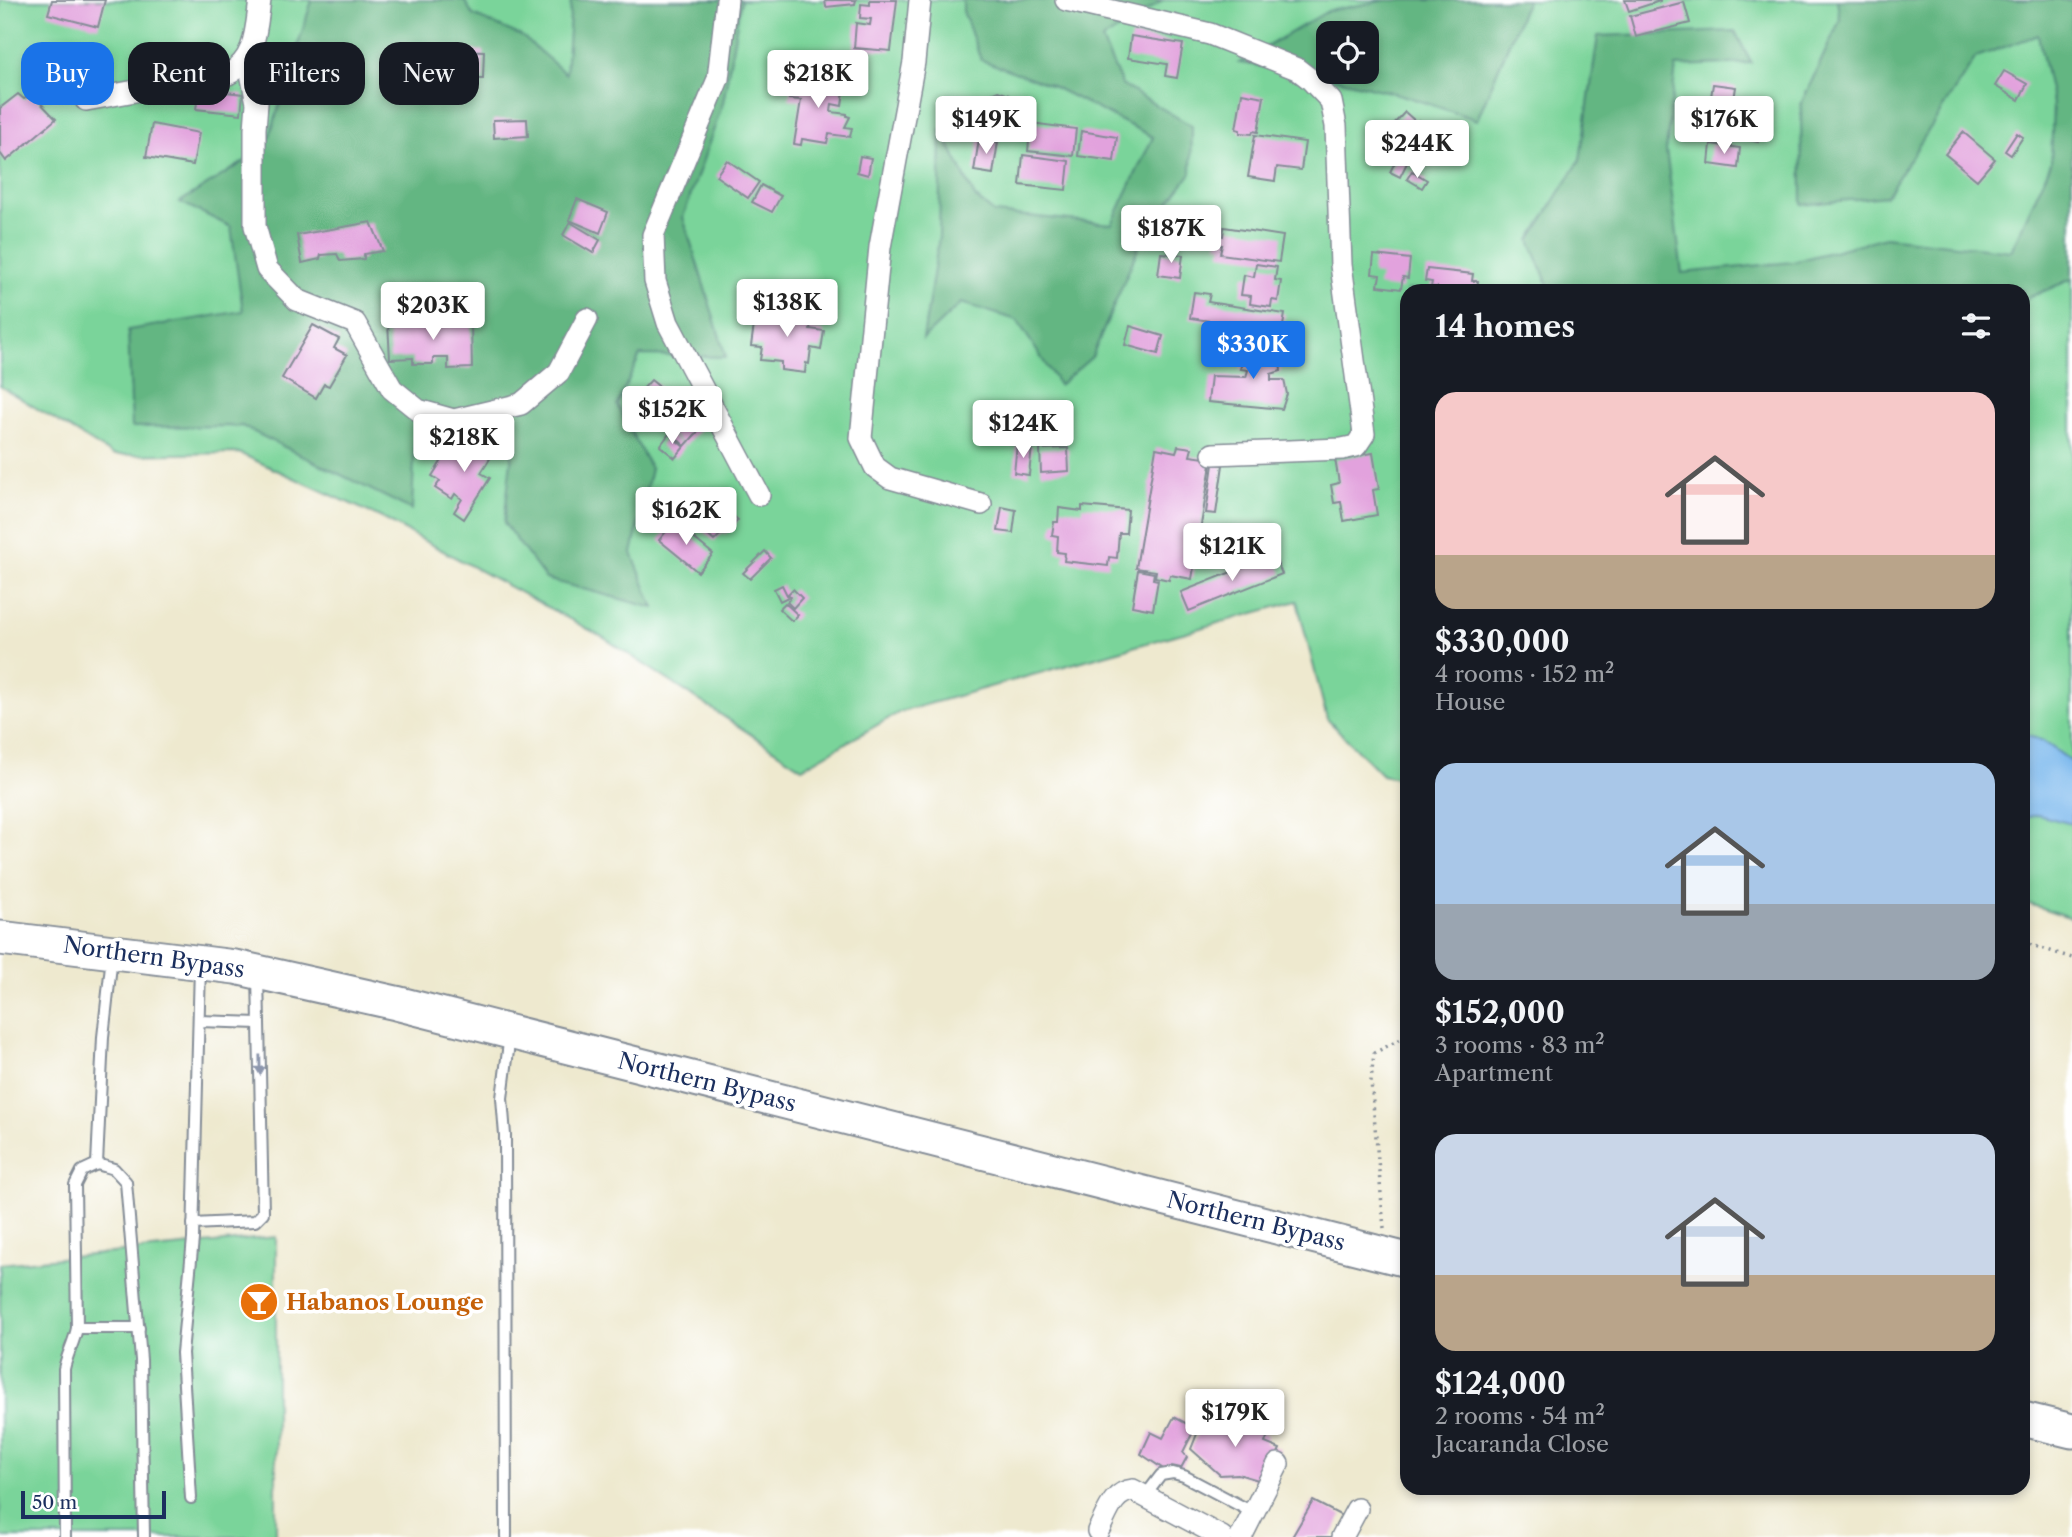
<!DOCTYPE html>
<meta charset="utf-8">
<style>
body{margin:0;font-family:"Libre Caslon Text",serif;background:#20242c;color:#f1f3f6;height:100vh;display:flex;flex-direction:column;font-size:26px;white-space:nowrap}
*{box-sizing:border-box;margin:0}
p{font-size:23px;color:#9ea1a6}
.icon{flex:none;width:38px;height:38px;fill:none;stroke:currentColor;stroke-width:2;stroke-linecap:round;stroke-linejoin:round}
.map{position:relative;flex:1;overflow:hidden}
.drawer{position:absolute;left:1400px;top:284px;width:630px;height:1211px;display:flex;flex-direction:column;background:#171b24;border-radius:21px;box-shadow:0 4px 10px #0003}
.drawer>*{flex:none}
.hud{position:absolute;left:21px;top:42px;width:665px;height:63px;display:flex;gap:14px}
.tools{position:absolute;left:1316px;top:21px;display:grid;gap:14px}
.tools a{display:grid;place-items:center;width:63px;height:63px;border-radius:14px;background:#171b24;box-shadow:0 4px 10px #0003;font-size:35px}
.scale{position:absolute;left:21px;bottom:18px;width:145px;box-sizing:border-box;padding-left:7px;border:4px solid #1b2f5e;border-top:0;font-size:19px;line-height:24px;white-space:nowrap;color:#1b2f5e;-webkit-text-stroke:5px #fff;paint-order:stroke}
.price{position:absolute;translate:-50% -60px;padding:0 16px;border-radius:7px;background:#fff;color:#222;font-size:23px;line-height:46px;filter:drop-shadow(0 2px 4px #0008)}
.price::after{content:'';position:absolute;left:50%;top:42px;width:21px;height:16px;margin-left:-10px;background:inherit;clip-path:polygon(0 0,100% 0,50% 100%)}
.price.selected{background:#1a73e8;color:#fff}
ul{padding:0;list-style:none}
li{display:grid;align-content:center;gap:14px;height:371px;padding:0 35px}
li span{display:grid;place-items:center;height:217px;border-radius:21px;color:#555}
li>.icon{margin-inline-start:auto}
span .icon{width:126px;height:126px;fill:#fffc;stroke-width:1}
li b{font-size:30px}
h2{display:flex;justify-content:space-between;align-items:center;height:84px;padding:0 35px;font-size:30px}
.pill{padding:0 24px;border-radius:21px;background:#171b24;box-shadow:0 4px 10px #0003;font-size:24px;line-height:63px}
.pill.selected{background:#1a73e8;color:#fff}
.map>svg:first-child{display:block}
.green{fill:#7ad49a;stroke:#4a827c;stroke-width:2;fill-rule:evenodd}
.forest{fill:#63b682;stroke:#3f7270;stroke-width:2;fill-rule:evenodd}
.water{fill:#7ab8ed;stroke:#4a74a6;stroke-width:2}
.building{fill:#e2a2dd}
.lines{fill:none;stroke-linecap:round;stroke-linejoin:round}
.service-casing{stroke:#848c96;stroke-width:14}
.minor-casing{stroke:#848c96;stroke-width:24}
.primary-casing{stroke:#848c96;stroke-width:37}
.path{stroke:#848c96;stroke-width:3.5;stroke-dasharray:2 5;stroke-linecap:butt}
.service{stroke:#fff;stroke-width:10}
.minor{stroke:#fff;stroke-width:21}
.primary{stroke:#fff;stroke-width:33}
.oneway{fill:#8d97ae}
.labels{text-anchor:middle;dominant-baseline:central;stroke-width:7;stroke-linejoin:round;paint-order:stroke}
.street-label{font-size:23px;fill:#1b2f5e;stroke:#fff}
.food-label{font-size:23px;font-weight:bold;fill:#c56008;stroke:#fff;text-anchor:start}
</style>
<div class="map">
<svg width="2072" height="1537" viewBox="0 0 2072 1537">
<rect width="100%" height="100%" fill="#fff"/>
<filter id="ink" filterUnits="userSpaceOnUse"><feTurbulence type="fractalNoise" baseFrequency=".0143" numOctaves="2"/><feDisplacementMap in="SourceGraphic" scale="14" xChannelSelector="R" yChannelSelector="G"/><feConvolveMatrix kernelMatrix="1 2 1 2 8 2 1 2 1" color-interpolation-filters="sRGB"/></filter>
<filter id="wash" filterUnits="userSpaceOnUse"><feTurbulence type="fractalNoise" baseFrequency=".00686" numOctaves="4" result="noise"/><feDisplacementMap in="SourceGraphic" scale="28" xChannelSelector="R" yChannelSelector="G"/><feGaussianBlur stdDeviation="1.57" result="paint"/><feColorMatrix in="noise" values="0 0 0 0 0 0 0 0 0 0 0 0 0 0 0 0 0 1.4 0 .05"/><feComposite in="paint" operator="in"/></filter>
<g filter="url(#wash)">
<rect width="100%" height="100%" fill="#eee9cf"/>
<g class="green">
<path d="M0 0H2072V918L2023 902V290H1407V780L1382 775 1327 719 1297 601 900 712 802 768 601 636 382 518 239 453 113 455 0 386ZM1328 33H1367V72H1328Z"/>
<polygon points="276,1237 276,1537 0,1537 0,1264"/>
</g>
<g class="forest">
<polygon points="312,0 464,0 473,15 522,36 566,74 571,0 741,0 723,103 683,217 726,357 640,355 617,405 651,469 632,553 654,608 546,579 504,523 516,416 416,411 412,510 242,426 132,427 128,330 243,311 231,227 180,202 266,148"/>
<polygon points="963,0 1076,0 1081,17 1135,0 1163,0 1102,40 1122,85 1192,126 1191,173 1142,239 1092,357 1059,385 1017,320 961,303 923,339 939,237 941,128 975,197 994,213 1112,224 1153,137 1048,84 981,60 963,11"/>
<path d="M1386 0H1527L1477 120 1402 95 1316 74 1239 63 1328 11ZM1328 33H1367V72H1328Z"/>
<polygon points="1837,0 2072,0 2072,279 2023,300 2023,290 1550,290 1530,240 1580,160 1598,36 1735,31 1751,63 1676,66 1666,150 1682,273 1793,262 1885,237 2011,251 2051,163 2053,104 2038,35 1976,57 1886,196 1802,205 1801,104 1840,20"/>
</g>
<polygon class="water" points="2023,734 2043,741 2072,762 2072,824 2038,815 2023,818"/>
<g id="blocks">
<g class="building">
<polygon points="52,0 105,0 98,27 48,14"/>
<polygon points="825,0 856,0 855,4 826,7"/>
<polygon points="870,0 897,0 891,51 854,48 856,23 870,25 871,19 860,18 861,4 870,5"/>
<polygon points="1625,0 1660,0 1660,1 1629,11"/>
<polygon points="1684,2 1690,23 1636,37 1630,16"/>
<polygon points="1131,36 1183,44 1177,78 1165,76 1167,64 1128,58"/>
<polygon points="430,49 484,51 483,79 462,78 461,97 413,95 413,87 408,87 409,70 418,70 419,54 430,55"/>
<polygon points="354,50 354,65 324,68 324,53"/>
<polygon points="2004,71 2027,84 2019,100 1995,86"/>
<polygon points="70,76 75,95 54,99 50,83"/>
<polygon points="792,77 840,83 839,90 844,91 842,106 832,104 831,112 847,114 847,116 850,117 845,127 852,128 850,137 829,134 827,143 802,139 801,145 794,144 801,100 789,99"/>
<polygon points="1713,84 1736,87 1733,106 1710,103"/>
<polygon points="199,89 243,94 241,114 196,109"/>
<polygon points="998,91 1009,95 1013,103 1012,116 994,125 983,113 986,96"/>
<polygon points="1242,93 1264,97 1258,132 1253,131 1252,134 1240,133 1240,130 1236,129"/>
<polygon points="18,94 24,99 32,94 56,119 6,161 0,153 0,108"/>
<polygon points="1746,109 1765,114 1758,142 1739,138"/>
<polygon points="1405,112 1414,120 1401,134 1392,126"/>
<polygon points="527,119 528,136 494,138 493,120"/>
<polygon points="1419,120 1435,131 1426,144 1411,134"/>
<polygon points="1031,123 1076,129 1073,156 1028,151"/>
<polygon points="152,124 199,133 193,165 146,157"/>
<polygon points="1081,131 1117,137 1114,161 1078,156"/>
<polygon points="1963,132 1995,159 1977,180 1945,154"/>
<polygon points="2017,133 2023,137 2011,155 2005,151"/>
<polygon points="1255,135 1305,142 1301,170 1277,167 1275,181 1248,177"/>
<polygon points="979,139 998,142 993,174 974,171"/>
<polygon points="1711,144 1740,148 1738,168 1709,164"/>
<polygon points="1023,155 1069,161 1066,190 1020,185"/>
<polygon points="860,156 871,158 868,175 857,172"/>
<polygon points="1398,156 1408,161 1400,177 1390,172"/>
<polygon points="727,160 759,182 748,198 716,176"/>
<polygon points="1412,171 1427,180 1422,188 1407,179"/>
<polygon points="761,185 781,196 772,212 752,202"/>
<polygon points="577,199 608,212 600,233 569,220"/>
<polygon points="371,222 383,251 364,254 364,259 340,261 337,254 321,255 320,259 302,263 297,235"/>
<polygon points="570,222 600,240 593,253 563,235"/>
<polygon points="1224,227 1283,236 1279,262 1220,254 1222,245 1217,245 1219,235 1223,236"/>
<polygon points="1161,253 1183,255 1180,278 1158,275"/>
<polygon points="1374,255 1410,259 1408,278 1403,277 1401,289 1378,286 1380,275 1372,274"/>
<polygon points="1256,264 1277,267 1275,280 1281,281 1278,301 1272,300 1271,307 1250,304 1251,296 1241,295 1244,275 1254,277"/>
<polygon points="1427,269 1473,274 1472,281 1478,281 1477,290 1437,290 1437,287 1431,287 1432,282 1425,281"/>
<polygon points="1194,292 1210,294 1208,302 1285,314 1282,332 1190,318"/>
<polygon points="780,305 799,308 798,316 812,318 810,329 824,331 821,350 811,348 809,364 806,363 805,373 781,370 781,362 760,360 762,347 751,346 755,317 778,319"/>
<polygon points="471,320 472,368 448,369 448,358 433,358 433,364 413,364 413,358 390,359 388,323"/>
<polygon points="313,325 339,339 334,348 347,355 329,386 324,384 316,398 282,378"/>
<polygon points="1130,326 1163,336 1158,354 1125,345"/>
<polygon points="1254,340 1274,343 1279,352 1281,371 1271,374 1271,380 1284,380 1287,394 1282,409 1208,402 1211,376 1246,377 1248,370 1240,369 1247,350"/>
<polygon points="651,380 672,397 661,410 640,392"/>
<polygon points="673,401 702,427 685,446 656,420"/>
<polygon points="669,434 684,447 675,458 660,446"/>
<polygon points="472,439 494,452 481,473 490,478 464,519 454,512 462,499 455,494 452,499 435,488 440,481 432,476 453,443 465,450"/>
<polygon points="1017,444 1032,446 1029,475 1014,473"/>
<polygon points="1178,446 1192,448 1190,456 1212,459 1192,579 1170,575 1169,580 1155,577 1156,571 1136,568 1156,448 1176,452"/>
<polygon points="1068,448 1069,471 1041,473 1040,449"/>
<polygon points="1373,453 1379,489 1373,490 1377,515 1344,521 1341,502 1334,503 1331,485 1339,483 1335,459"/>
<polygon points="1213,464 1223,465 1216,514 1206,513"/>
<polygon points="710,495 738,520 725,534 723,532 714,541 689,518"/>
<polygon points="1082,506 1128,510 1126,533 1119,533 1117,558 1109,557 1108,566 1064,561 1065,553 1057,552 1058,536 1052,535 1054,522 1058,522 1059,508 1082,511"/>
<polygon points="1002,507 1016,510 1013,533 998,531"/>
<polygon points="674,522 713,554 698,572 659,540"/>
<polygon points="765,551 771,558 750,579 743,573"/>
<polygon points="1274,555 1282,574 1189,611 1181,592"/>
<polygon points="1138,570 1154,573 1153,579 1158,580 1153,610 1132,606"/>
<polygon points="782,585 788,597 780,601 774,589"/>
<polygon points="793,589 802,598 793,608 787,602 791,597 788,594"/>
<polygon points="785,603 798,615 792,621 779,609"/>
<polygon points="1174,1417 1195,1428 1183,1452 1187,1457 1181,1468 1172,1466 1168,1472 1141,1454 1151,1432 1163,1438"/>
<polygon points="1228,1417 1268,1435 1265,1443 1280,1449 1265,1482 1238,1474 1220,1475 1191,1449 1203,1419 1224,1427"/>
<polygon points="1313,1501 1342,1516 1331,1537 1292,1537"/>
</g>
</g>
</g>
<g filter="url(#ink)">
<use href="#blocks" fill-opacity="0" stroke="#848c96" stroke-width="2"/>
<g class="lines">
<g class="service-casing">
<g id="service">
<polyline points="112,956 103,1037 97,1164 114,1169 126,1182 141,1360 144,1537"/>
<polyline points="199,1021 259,1023"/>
<polyline points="193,1224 255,1221 263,1213 258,975"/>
<polyline points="77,1328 139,1328"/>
<polyline points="1145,1496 1161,1475 1173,1473 1184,1476 1254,1513"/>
<polyline points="191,1498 182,1353 193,1239 200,966"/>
<path d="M65 1537 64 1369C67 1354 74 1343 77 1328L75 1185 82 1171 97 1164"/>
<polyline points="506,1537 505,1135 502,1098 510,1035"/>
</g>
</g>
<g class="minor-casing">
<g id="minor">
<polyline points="727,0 718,79 653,235 655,281 668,323 759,495"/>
<polyline points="920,0 914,62 880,247 861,438 875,467 890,478 981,504"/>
<polyline points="1066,0 1210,34 1297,69 1310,79 1331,101 1336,126 1341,265 1364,434 1356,446 1342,449 1213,454"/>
<polyline points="248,58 257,103 255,129 255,226 267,269 297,300 355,323 392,389 418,410 454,420 521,404 559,372 587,319"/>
<path d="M86 100 228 74C256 61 256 28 260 0"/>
<path d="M1098 1531C1107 1515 1112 1492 1133 1490L1222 1537"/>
<polyline points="1241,1537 1278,1464"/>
<polyline points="1342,1537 1357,1509"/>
</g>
</g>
<g class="primary-casing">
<g id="primary">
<polyline points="0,938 235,967 396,1003 1407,1260"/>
<polyline points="2023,1419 2072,1431"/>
</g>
</g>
<g class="path">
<polyline points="2023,942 2072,958"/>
<polyline points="1384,1228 1371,1081 1374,1053 1407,1036"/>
</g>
<use href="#service" class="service"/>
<use href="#minor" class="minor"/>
<use href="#primary" class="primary"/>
</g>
<defs><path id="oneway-solid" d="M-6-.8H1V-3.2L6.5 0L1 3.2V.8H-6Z" transform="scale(1.75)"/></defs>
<use class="oneway" href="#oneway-solid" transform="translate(260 1065) rotate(89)"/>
</g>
<defs>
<g id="bar-disc" transform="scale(2.0125)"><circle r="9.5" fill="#e8710a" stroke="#fff"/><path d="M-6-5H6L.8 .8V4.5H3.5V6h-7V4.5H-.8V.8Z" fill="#fff"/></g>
</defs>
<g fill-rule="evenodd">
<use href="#bar-disc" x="259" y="1302"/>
</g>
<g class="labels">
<g class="street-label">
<text transform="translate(154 957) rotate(8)">Northern Bypass</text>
<text transform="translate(707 1082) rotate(14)">Northern Bypass</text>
<text transform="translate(1256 1221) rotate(14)">Northern Bypass</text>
</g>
<g class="food-label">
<text x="286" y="1302">Habanos Lounge</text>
</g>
</g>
</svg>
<div class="tools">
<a><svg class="icon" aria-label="locate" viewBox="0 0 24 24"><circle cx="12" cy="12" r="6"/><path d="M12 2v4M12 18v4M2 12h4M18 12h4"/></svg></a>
</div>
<div class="scale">50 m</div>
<b class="price" style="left:818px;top:110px">$218K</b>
<b class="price" style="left:986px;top:156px">$149K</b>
<b class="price" style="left:1724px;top:156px">$176K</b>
<b class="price" style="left:1417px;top:180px">$244K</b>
<b class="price" style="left:1171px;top:265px">$187K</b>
<b class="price" style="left:787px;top:339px">$138K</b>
<b class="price" style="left:433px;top:342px">$203K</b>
<b class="price selected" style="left:1253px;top:381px">$330K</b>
<b class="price" style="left:672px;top:446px">$152K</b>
<b class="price" style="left:1023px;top:460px">$124K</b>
<b class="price" style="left:464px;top:474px">$218K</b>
<b class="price" style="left:686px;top:547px">$162K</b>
<b class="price" style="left:1232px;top:583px">$121K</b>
<b class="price" style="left:1235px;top:1449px">$179K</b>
<div class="hud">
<a class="pill selected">Buy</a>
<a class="pill">Rent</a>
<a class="pill">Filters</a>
<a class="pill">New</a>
</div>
<section class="drawer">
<h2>14 homes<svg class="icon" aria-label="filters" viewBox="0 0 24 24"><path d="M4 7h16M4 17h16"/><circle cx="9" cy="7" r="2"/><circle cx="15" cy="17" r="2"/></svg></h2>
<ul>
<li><span style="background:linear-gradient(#f6c9c9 75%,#b9a48a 0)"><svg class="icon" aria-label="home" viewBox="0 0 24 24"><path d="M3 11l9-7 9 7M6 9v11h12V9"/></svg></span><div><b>$330,000</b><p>4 rooms · 152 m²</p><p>House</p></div></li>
<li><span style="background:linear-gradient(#a9c7e8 65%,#9aa5b1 0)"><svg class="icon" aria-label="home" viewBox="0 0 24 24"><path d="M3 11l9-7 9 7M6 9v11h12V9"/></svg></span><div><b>$152,000</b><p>3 rooms · 83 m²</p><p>Apartment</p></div></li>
<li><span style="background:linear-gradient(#c9d6e8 65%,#b9a48a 0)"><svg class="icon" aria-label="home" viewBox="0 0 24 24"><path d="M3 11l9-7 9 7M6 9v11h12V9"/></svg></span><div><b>$124,000</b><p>2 rooms · 54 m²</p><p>Jacaranda Close</p></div></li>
</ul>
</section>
</div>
